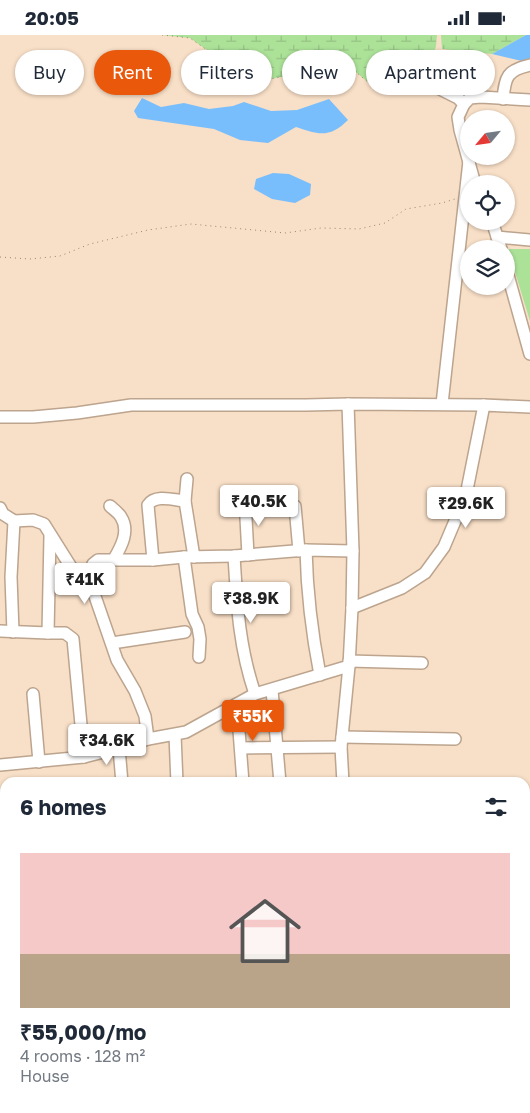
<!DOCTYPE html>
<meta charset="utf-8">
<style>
body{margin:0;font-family:"Golos Text",sans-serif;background:#f2f2f3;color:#1f2937;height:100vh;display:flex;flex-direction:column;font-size:19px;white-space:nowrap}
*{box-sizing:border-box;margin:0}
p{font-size:16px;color:#747a83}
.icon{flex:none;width:28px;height:28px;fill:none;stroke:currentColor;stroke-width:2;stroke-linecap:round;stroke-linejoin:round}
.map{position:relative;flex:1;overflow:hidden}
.sheet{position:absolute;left:0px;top:742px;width:530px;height:336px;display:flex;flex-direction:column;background:#fff;border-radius:15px 15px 0 0;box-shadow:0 1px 4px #0004}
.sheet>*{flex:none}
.banner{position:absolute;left:15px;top:15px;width:500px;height:45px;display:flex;gap:10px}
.needle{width:32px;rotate:241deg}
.tools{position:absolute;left:460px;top:75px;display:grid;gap:10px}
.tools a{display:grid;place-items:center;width:55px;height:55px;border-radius:50%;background:#fff;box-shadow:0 1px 4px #0004;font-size:25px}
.price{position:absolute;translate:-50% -42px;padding:0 11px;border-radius:5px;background:#fff;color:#222;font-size:16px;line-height:32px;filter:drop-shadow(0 1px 2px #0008)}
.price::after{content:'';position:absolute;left:50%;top:30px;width:15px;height:11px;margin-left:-8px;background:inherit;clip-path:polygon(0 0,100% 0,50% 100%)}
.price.on{background:#ea580c;color:#fff}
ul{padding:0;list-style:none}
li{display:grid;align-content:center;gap:10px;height:265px;padding:0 20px}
li span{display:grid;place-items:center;height:155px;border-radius:0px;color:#555}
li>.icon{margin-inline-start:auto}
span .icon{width:90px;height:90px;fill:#fffc;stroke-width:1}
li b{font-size:21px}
h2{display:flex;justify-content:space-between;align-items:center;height:60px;padding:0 20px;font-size:21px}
.chip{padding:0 18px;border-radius:22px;background:#fff;box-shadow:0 1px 4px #0004;font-size:18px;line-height:45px}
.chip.on{background:#ea580c;color:#fff}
.status{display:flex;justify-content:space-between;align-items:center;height:35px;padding:0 25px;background:#fff;direction:ltr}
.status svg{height:14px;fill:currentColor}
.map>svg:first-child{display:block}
.green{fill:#ace198}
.wetland{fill:url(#wetland-marsh)}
.water{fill:#79befc}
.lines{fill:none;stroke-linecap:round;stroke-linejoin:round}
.minor-casing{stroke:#bca48e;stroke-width:14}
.path{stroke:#968575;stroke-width:1;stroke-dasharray:1 4;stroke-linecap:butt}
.minor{stroke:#fff;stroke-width:11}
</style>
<div class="status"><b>20:05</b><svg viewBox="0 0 49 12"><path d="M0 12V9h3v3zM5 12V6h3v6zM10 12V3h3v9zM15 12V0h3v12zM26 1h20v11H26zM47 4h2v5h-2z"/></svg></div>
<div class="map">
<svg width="530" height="1078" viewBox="0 0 530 1078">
<defs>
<pattern id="wetland-marsh" width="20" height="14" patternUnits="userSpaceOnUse" patternTransform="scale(1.25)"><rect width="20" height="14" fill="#ace198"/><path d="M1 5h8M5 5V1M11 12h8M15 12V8" fill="none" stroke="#95c283"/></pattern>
</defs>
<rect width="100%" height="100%" fill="#f8dfc7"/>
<polygon class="green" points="508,214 530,214 530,286"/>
<g class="wetland">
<polygon points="162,0 437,0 436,11 426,47 413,53 369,48 350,32 333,30 305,38 252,47 190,3"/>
<polygon points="441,0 526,0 492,19 442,14"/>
</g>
<g class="water">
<polygon points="526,0 530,0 530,28 492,19"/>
<path d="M142 63 161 72 184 68 209 74 233 71 244 67 271 76 297 75 329 64 348 85C330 103 319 100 296 92L268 108 240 105 214 94 138 83 134 76Z"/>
<polygon points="273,138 289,139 311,149 310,160 295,168 272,164 254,154 256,144"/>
</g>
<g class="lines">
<g class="minor-casing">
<g id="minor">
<polyline points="426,47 458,63 464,69 458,82 460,95 475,149"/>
<path d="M503 64C505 42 507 35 530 30"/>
<polyline points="464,69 470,63 481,62 530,65"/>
<polyline points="492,186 501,214"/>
<polyline points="497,202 530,205"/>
<polyline points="506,233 530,319"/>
<polyline points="442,369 469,126"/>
<polyline points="0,382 33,382 77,378 131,370 306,370 348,369 484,370"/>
<polyline points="187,444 185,466 194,522"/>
<polyline points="245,465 248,520"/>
<path d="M110 471C113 474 119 478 121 482 130 496 121 512 114 524"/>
<polyline points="295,471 299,516"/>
<polyline points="0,473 3,479 14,486 33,485 44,489 71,532 78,538 88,541 117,625 135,656 145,681 148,704"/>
<path d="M306 515C307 558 312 599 320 640"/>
<path d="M234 521C237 570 239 612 255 659"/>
<polyline points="184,522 192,579 198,592 200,604 199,622"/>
<path d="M153 525 148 470C155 459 174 465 185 466"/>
<polyline points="88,541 93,529 98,525 153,525 184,522 234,521 306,515 353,516"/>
<polyline points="352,573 402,553 425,538 444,512 466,460 484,370 530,372"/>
<polyline points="0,596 48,598 50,501"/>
<polyline points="13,597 11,542 14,486"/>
<polyline points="48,598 65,598 73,604 84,722"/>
<polyline points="112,608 185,597"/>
<polyline points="349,626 422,628"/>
<polyline points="272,655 280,748"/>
<polyline points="33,659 39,727"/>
<polyline points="237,669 243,748"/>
<polyline points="175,700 177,748"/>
<polyline points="342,702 455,704"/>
<polyline points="119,713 122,748"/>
<polyline points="241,713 341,712"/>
<polyline points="0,730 84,722 119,713 148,704 186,697 255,659 349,631"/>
<polyline points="343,748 341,712 349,631 352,573 353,516 348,369"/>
<polyline points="525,815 530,815"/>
<polyline points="525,825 530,824"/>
<polyline points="525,862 530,861"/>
<polyline points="0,868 5,868"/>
<polyline points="525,932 530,932"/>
<polyline points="525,981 530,958"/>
<polyline points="0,987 5,986"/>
<polyline points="0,1037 5,1037"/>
<polyline points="214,1074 215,1078"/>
<polyline points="153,1077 154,1078"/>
<polyline points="265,1078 266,1074"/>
<polyline points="278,1078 283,1074"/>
<polyline points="493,1078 494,1074"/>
<polyline points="504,1078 505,1074"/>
</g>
</g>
<g class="path">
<polyline points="162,0 190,3 252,47 305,38 333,30 350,32 369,48 413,53 416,51"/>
<polyline points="0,222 30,224 60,221 90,209 148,195 191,189 285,198 321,193 359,194 385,188 406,174 442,168 455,164"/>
</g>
<use href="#minor" class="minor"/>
</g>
</svg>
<div class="tools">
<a><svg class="needle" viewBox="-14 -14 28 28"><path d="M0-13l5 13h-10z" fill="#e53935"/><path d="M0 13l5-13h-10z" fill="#747a83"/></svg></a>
<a><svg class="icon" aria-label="locate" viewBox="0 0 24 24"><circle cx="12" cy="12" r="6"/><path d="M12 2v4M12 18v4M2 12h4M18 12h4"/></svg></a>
<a><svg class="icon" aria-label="layers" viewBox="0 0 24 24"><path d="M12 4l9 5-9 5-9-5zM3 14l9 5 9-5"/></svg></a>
</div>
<b class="price" style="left:259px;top:492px">₹40.5K</b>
<b class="price" style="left:466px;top:494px">₹29.6K</b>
<b class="price" style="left:85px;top:570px">₹41K</b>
<b class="price" style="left:251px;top:589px">₹38.9K</b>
<b class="price on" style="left:253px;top:707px">₹55K</b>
<b class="price" style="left:107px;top:731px">₹34.6K</b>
<div class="banner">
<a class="chip">Buy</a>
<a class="chip on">Rent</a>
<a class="chip">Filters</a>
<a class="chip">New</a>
<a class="chip">Apartment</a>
</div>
<section class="sheet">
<h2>6 homes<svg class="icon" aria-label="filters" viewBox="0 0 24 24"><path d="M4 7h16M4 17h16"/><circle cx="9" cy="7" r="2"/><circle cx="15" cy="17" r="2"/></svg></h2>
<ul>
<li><span style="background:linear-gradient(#f6c9c9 65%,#b9a48a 0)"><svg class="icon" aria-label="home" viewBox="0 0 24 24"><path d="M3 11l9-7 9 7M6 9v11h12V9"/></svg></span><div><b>₹55,000/mo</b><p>4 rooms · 128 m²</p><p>House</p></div></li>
</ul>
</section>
</div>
